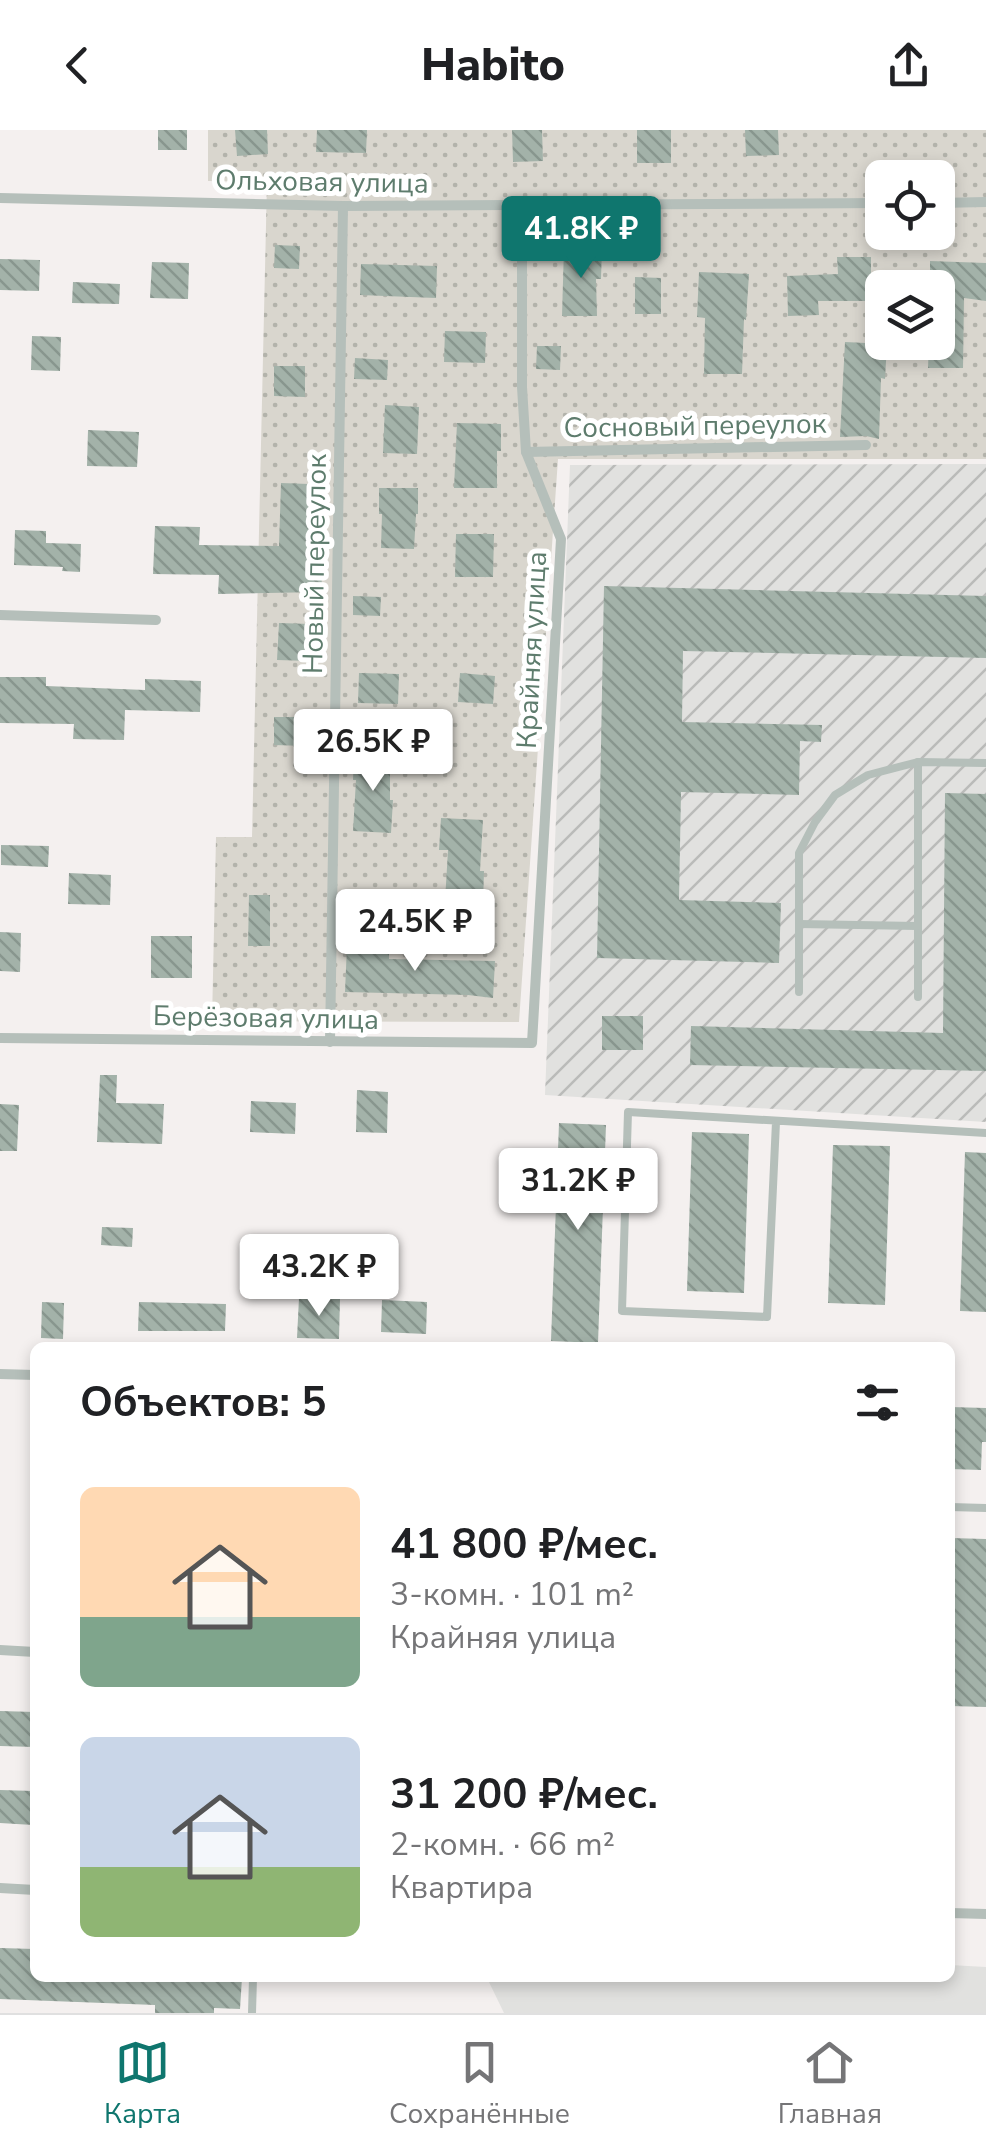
<!DOCTYPE html>
<html lang="ru">
<meta charset="utf-8">
<style>
body{margin:0;font-family:"Nunito Sans",sans-serif;background:#f2f2f2;color:#202124;height:100vh;display:flex;flex-direction:column;font-size:38px;white-space:nowrap}
*{box-sizing:border-box;margin:0}
p{font-size:32px;color:#757577}
.icon{flex:none;width:55px;height:55px;fill:none;stroke:currentColor;stroke-width:2;stroke-linecap:round;stroke-linejoin:round}
.map{position:relative;flex:1;overflow:hidden}
.drawer{position:absolute;left:30px;top:1212px;width:925px;height:640px;display:flex;flex-direction:column;background:#fff;border-radius:15px;box-shadow:0 5px 15px #0003}
.drawer>*{flex:none}
.controls{position:absolute;left:865px;top:30px;display:grid;gap:20px}
.controls a{display:grid;place-items:center;width:90px;height:90px;border-radius:15px;background:#fff;box-shadow:0 5px 15px #0003;font-size:50px}
.price{position:absolute;translate:-50% -85px;padding:0 22px;border-radius:10px;background:#fff;color:#222;font-size:32px;line-height:65px;filter:drop-shadow(0 2px 5px #0008)}
.price::after{content:'';position:absolute;left:50%;top:60px;width:30px;height:22px;margin-left:-15px;background:inherit;clip-path:polygon(0 0,100% 0,50% 100%)}
.price.selected{background:#0f766e;color:#fff}
ul{padding:0;list-style:none}
li{display:flex;align-items:center;gap:30px;height:250px;padding:0 50px}
li span{display:grid;place-items:center;flex:none;width:280px;height:200px;border-radius:15px;color:#555}
li>.icon{margin-inline-start:auto}
span .icon{width:120px;height:120px;fill:#fffc;stroke-width:1}
li b{font-size:42px}
h2{display:flex;justify-content:space-between;align-items:center;height:120px;padding:0 50px;font-size:42px}
header{display:flex;justify-content:space-between;align-items:center;height:130px;padding:0 50px;background:#fff;font-size:45px;font-weight:800}
.tabs{display:flex;justify-content:space-around;align-items:center;height:140px;border-top:2px solid #e0e0e0;background:#fff;font-size:28px;color:#757577}
.tabs a{display:grid;justify-items:center;gap:5px}
.tabs .selected{color:#0f766e}
.map>svg:first-child{display:block}
.built{fill:#e1e1df}
.industrial{fill:url(#industrial-furrows)}
.grass{fill:url(#grass-dots);fill-rule:evenodd}
.building{fill:url(#building-back-hatch)}
.lines{fill:none;stroke-linecap:round;stroke-linejoin:round}
.lane{stroke:#b5bfba;stroke-width:8}
.street{stroke:#b5bfba;stroke-width:10}
.labels{text-anchor:middle;dominant-baseline:central;stroke-width:10;stroke-linejoin:round;paint-order:stroke}
.street-label{font-size:28px;fill:#5e7c6d;stroke:#fff}
</style>
<header><svg class="icon" aria-label="back" viewBox="0 0 24 24"><path d="M15 5l-7 7 7 7"/></svg>Habito<svg class="icon" aria-label="share" viewBox="0 0 24 24"><path d="M12 15V3M7 8l5-5 5 5M5 13v7h14v-7"/></svg></header>
<div class="map">
<svg width="986" height="1883" viewBox="0 0 986 1883">
<defs>
<pattern id="industrial-furrows" width="10" height="10" patternUnits="userSpaceOnUse" patternTransform="scale(2.5)"><rect width="10" height="10" fill="#e1e1df"/><path d="M-1 1l2-2M0 10L10 0M9 11l2-2" fill="none" stroke="#babbb9"/></pattern>
<pattern id="grass-dots" width="8" height="8" patternUnits="userSpaceOnUse" patternTransform="scale(2.5)"><rect width="8" height="8" fill="#d9d6ce"/><path d="M2 2h.1M6 6h.1" fill="none" stroke="#b3b3ab" stroke-width="1.8" stroke-linecap="round"/></pattern>
<pattern id="building-back-hatch" width="6" height="6" patternUnits="userSpaceOnUse" patternTransform="scale(2.5)"><rect width="6" height="6" fill="#a3b2a9"/><path d="M-1 5l2 2M0 0l6 6M5-1l2 2" fill="none" stroke="#88968e"/></pattern>
</defs>
<rect width="100%" height="100%" fill="#f4f0ef"/>
<polygon class="built" points="950,1835 986,1837 986,1883 504,1883 487,1848 950,1848"/>
<polygon class="industrial" points="986,334 986,992 545,965 570,335"/>
<path class="grass" d="M208 0H986V329H558L519 892 212 891 216 707H252L267 52 208 51ZM882 48H938V102H882ZM882 158H938V212H882Z"/>
<g class="building">
<rect x="158" y="0" width="29" height="20"/>
<polygon points="235,0 267,0 268,24 237,26"/>
<polygon points="317,0 367,0 366,23 316,22"/>
<polygon points="512,0 542,0 543,31 513,32"/>
<rect x="637" y="0" width="34" height="33"/>
<polygon points="745,0 778,0 779,25 746,26"/>
<polygon points="275,115 300,116 299,139 274,138"/>
<polygon points="564,117 602,118 601,149 596,149 597,186 562,186"/>
<polygon points="837,127 871,127 871,171 818,171 819,185 788,186 787,146 838,144"/>
<polygon points="0,129 40,130 39,161 0,160"/>
<polygon points="930,131 986,133 986,171 964,168 963,238 928,238 929,212 938,212 938,158 930,158"/>
<polygon points="152,132 189,133 188,169 150,168"/>
<polygon points="361,134 437,136 436,168 360,165"/>
<polygon points="699,142 749,144 746,190 744,189 742,244 704,244 705,188 697,187"/>
<polygon points="635,147 661,148 661,184 635,184"/>
<polygon points="73,152 120,154 119,174 72,173"/>
<polygon points="445,201 486,202 485,233 444,232"/>
<polygon points="32,206 61,207 60,241 31,240"/>
<polygon points="845,212 887,214 885,249 881,248 879,309 866,306 840,307"/>
<polygon points="537,216 561,216 560,240 536,239"/>
<polygon points="355,228 388,230 387,250 354,249"/>
<polygon points="274,236 305,236 305,267 274,266"/>
<polygon points="385,275 419,277 417,324 383,323"/>
<polygon points="457,293 501,294 501,321 497,321 497,358 454,358"/>
<polygon points="88,300 139,302 137,337 87,336"/>
<polygon points="281,353 309,354 308,392 320,392 322,462 218,464 219,445 153,444 155,396 200,397 199,415 279,416"/>
<polygon points="379,358 418,358 418,384 416,384 414,419 381,418 382,384 379,384"/>
<polygon points="15,400 46,401 46,413 81,414 80,442 62,441 63,437 14,435"/>
<polygon points="456,404 494,404 493,447 455,447"/>
<polygon points="604,456 986,466 986,528 683,521 682,592 822,595 821,612 800,611 799,665 681,662 679,770 781,773 779,833 597,828"/>
<polygon points="353,466 381,467 380,486 353,485"/>
<polygon points="279,493 311,494 310,531 277,530"/>
<polygon points="359,543 399,544 398,574 358,573"/>
<polygon points="460,543 495,546 493,574 458,572"/>
<polygon points="0,547 46,547 46,556 145,560 145,549 201,551 200,582 125,580 124,610 73,609 74,594 0,593"/>
<polygon points="274,587 305,587 305,616 274,615"/>
<polygon points="354,625 390,625 390,670 393,670 391,703 353,701 356,650 353,650"/>
<polygon points="945,663 986,664 986,941 690,935 691,896 943,903"/>
<polygon points="441,688 483,690 480,741 484,741 483,773 445,771 448,720 439,720"/>
<polygon points="1,715 49,716 48,737 1,735"/>
<polygon points="69,743 111,745 110,775 68,774"/>
<polygon points="249,765 270,765 270,816 248,816"/>
<polygon points="0,802 21,803 20,842 0,841"/>
<rect x="151" y="806" width="41" height="42"/>
<polygon points="347,815 389,816 389,829 495,831 493,868 468,865 345,862"/>
<rect x="602" y="886" width="41" height="34"/>
<polygon points="100,945 117,945 116,973 164,974 162,1014 97,1012"/>
<polygon points="357,960 388,962 387,1003 356,1002"/>
<polygon points="251,971 296,973 295,1004 250,1002"/>
<polygon points="0,974 19,975 17,1021 0,1021"/>
<polygon points="559,993 606,995 598,1213 551,1211"/>
<polygon points="692,1002 749,1004 744,1163 687,1161"/>
<polygon points="833,1015 890,1016 885,1175 828,1173"/>
<polygon points="965,1022 986,1023 986,1182 960,1181"/>
<polygon points="102,1097 133,1098 132,1117 101,1115"/>
<polygon points="299,1168 340,1169 339,1209 297,1208"/>
<polygon points="382,1170 427,1172 426,1204 381,1202"/>
<polygon points="42,1172 64,1173 63,1209 41,1208"/>
<polygon points="139,1172 226,1174 225,1201 138,1201"/>
<polygon points="950,1277 986,1278 986,1312 982,1312 981,1340 950,1339"/>
<polygon points="950,1408 986,1409 986,1577 950,1576"/>
<polygon points="0,1581 35,1582 35,1617 0,1616"/>
<polygon points="0,1660 34,1661 33,1695 0,1693"/>
<polygon points="0,1818 35,1819 35,1848 242,1848 240,1879 214,1878 214,1883 155,1883 155,1875 0,1869"/>
</g>
<g class="lines">
<g class="lane">
<polyline points="918,632 918,867"/>
<polyline points="799,794 917,796"/>
<polyline points="799,862 799,723 815,692 835,665 868,645 918,632 986,633"/>
<polyline points="776,992 767,1187 622,1181 628,982 986,1003"/>
<polyline points="950,1377 986,1378"/>
<polyline points="252,1883 253,1848"/>
</g>
<g class="street">
<polyline points="0,68 343,76 882,73"/>
<polyline points="938,73 986,72"/>
<polyline points="526,322 866,315"/>
<polyline points="0,485 156,490"/>
<polyline points="0,908 532,913 561,409 526,322 522,257 522,76"/>
<polyline points="330,912 343,76"/>
<polyline points="0,1244 35,1245"/>
<polyline points="0,1520 35,1522"/>
<polyline points="0,1758 35,1760"/>
<polyline points="950,1783 986,1784"/>
</g>
</g>
<g class="labels">
<g class="street-label">
<text transform="translate(322 52) rotate(1)">Ольховая улица</text>
<text transform="translate(695 296) rotate(-1)">Сосновый переулок</text>
<text transform="translate(315 434) rotate(-89)">Новый переулок</text>
<text transform="translate(532 520) rotate(-87)">Крайняя улица</text>
<text transform="translate(266 888) rotate(1)">Берёзовая улица</text>
</g>
</g>
</svg>
<div class="controls">
<a><svg class="icon" aria-label="locate" viewBox="0 0 24 24"><circle cx="12" cy="12" r="6"/><path d="M12 2v4M12 18v4M2 12h4M18 12h4"/></svg></a>
<a><svg class="icon" aria-label="layers" viewBox="0 0 24 24"><path d="M12 4l9 5-9 5-9-5zM3 14l9 5 9-5"/></svg></a>
</div>
<b class="price selected" style="left:581px;top:151px">41.8K ₽</b>
<b class="price" style="left:373px;top:664px">26.5K ₽</b>
<b class="price" style="left:415px;top:844px">24.5K ₽</b>
<b class="price" style="left:578px;top:1103px">31.2K ₽</b>
<b class="price" style="left:319px;top:1189px">43.2K ₽</b>
<section class="drawer">
<h2>Объектов: 5<svg class="icon" aria-label="filters" viewBox="0 0 24 24"><path d="M4 7h16M4 17h16"/><circle cx="9" cy="7" r="2"/><circle cx="15" cy="17" r="2"/></svg></h2>
<ul>
<li><span style="background:linear-gradient(#ffd9b3 65%,#7fa58c 0)"><svg class="icon" aria-label="home" viewBox="0 0 24 24"><path d="M3 11l9-7 9 7M6 9v11h12V9"/></svg></span><div><b>41 800 ₽/мес.</b><p>3-комн. · 101 m²</p><p>Крайняя улица</p></div></li>
<li><span style="background:linear-gradient(#c9d6e8 65%,#8fb573 0)"><svg class="icon" aria-label="home" viewBox="0 0 24 24"><path d="M3 11l9-7 9 7M6 9v11h12V9"/></svg></span><div><b>31 200 ₽/мес.</b><p>2-комн. · 66 m²</p><p>Квартира</p></div></li>
</ul>
</section>
</div>
<nav class="tabs">
<a class="selected"><svg class="icon" aria-label="map" viewBox="0 0 24 24"><path d="M3 6l6-2 6 2 6-2v14l-6 2-6-2-6 2zM9 4v14M15 6v14"/></svg>Карта</a>
<a><svg class="icon" aria-label="saved" viewBox="0 0 24 24"><path d="M7 4h10v16l-5-4-5 4z"/></svg>Сохранённые</a>
<a><svg class="icon" aria-label="home" viewBox="0 0 24 24"><path d="M3 11l9-7 9 7M6 9v11h12V9"/></svg>Главная</a>
</nav>
